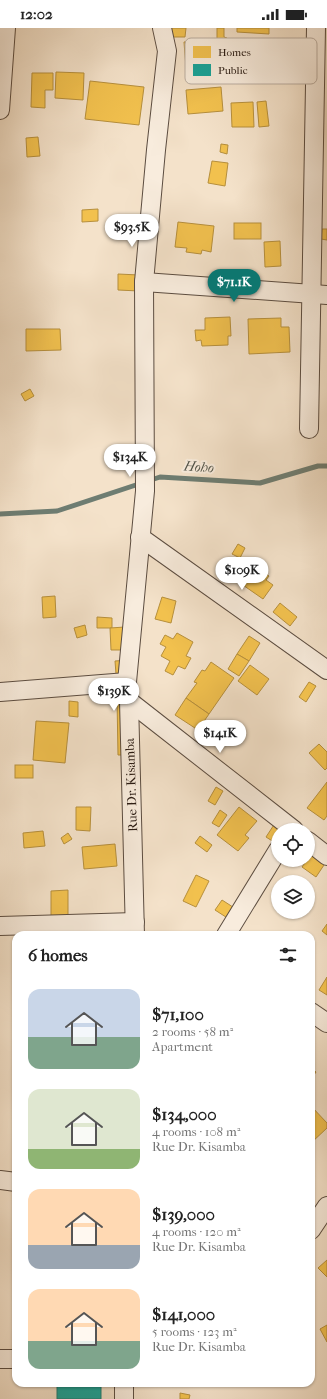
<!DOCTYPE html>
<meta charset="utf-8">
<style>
body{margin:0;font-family:"IM FELL French Canon",serif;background:#f2f2f2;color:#222;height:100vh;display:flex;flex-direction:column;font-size:15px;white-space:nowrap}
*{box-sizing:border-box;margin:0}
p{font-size:13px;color:#767676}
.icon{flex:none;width:22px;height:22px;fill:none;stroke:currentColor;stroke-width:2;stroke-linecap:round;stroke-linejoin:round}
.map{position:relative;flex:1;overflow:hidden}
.sheet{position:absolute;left:12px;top:903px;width:303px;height:456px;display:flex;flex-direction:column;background:#fff;border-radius:12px;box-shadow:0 1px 3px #0004}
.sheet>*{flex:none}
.buttons{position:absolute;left:271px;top:795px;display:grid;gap:8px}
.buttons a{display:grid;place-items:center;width:44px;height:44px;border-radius:50%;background:#fff;box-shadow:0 1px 3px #0004;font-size:20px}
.price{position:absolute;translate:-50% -34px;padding:0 9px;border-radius:14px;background:#fff;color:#222;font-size:13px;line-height:26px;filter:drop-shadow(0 1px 2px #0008)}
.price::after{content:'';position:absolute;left:50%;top:24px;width:12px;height:9px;margin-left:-6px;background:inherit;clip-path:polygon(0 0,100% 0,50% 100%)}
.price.current{background:#0f766e;color:#fff}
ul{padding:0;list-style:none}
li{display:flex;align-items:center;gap:12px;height:100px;padding:0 16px}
li span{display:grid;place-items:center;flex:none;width:112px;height:80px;border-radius:12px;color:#555}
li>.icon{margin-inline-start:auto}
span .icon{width:48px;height:48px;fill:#fffc;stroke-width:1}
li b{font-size:17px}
h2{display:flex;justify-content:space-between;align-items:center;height:48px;padding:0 16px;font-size:17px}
.status{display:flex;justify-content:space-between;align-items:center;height:28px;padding:0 20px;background:#fff;direction:ltr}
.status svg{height:11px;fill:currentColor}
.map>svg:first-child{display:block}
.homes{fill:#f2c14e;stroke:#b68f3c}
.public{fill:#17a398;stroke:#1d7a70}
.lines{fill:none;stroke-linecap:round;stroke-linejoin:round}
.stream{stroke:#6e7d72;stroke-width:5}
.minor-casing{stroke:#5c4d41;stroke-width:20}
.minor{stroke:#f8ecdd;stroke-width:18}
.labels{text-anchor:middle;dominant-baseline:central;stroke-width:4;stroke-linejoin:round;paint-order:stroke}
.street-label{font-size:13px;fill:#2a1b13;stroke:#f8ecdd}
.water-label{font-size:14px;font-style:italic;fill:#52544a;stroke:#f8ecdd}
.key{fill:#f8ecdd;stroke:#baada0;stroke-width:1}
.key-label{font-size:11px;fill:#2a1b13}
</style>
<div class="status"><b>12:02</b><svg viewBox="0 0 49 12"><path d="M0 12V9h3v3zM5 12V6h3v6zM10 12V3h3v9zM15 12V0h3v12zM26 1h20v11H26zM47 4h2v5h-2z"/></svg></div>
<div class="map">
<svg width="327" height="1371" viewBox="0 0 327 1371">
<rect width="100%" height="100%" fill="#f4e2ca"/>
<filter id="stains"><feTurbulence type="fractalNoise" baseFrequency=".005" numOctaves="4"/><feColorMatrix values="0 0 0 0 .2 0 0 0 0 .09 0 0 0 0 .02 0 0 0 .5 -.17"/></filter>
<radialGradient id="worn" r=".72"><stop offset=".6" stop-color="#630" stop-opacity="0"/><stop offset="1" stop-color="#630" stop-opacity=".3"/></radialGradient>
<g class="homes">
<polygon points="171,0 186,0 185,9 170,9"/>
<polygon points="217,0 224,0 224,9 227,10 227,28 217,28"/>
<polygon points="237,0 269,0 269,6 237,4"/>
<polygon points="211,11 213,30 202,31 203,38 186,40 184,14"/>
<polygon points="56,44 84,45 83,72 55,70"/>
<polygon points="32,45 53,45 53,62 45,62 45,80 31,79"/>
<polygon points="90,53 144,59 139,97 85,91"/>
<polygon points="221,59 223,83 188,86 186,62"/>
<polygon points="266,73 269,98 259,99 257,74"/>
<polygon points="253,74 254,99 232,99 231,75"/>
<polygon points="38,109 40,128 27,129 26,110"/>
<polygon points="221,116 228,117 227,126 220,124"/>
<polygon points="212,133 228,135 225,158 208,155"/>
<polygon points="98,181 98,193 82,194 82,182"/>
<polygon points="178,194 214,198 211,224 202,222 201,226 186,224 187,220 175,219"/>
<rect x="234" y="195" width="27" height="16"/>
<polygon points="322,201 327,201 327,212 321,211"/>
<polygon points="280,213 281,238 265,239 264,214"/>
<polygon points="118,246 139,247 139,263 118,262"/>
<polygon points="230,289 231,308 228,308 228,317 202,318 201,312 196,313 195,302 205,302 205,290"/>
<polygon points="281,290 281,299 289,299 290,324 249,326 248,291"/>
<polygon points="26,301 60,301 61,322 26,323"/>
<polygon points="30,361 34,368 25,373 21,366"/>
<polygon points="238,516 245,520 240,530 232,526"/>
<polygon points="253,536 269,548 266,552 273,557 263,571 240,555"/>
<polygon points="55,568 56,589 43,590 42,569"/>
<polygon points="162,569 176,573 171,595 155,591"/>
<polygon points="280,575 297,589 290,598 273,584"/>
<polygon points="97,589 112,590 112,600 97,600"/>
<polygon points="85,597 87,607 77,610 74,600"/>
<polygon points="125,599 126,622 111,622 110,600"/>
<polygon points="177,605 193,614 186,628 191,630 185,641 178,638 173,647 165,643 170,633 161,628 166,619 160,616 165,607 173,611"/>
<polygon points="249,608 260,615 249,633 237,626"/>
<polygon points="237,626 249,633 239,648 228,641"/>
<polygon points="130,632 130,646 116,646 115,633"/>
<polygon points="211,634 234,650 209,686 186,670 197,655 194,654 202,642 205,643"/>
<polygon points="250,637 269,651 257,667 238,653"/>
<polygon points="309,654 316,658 306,674 299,669"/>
<polygon points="186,670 209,686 198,702 175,687"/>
<polygon points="117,671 134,671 134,727 118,727"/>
<polygon points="69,673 78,674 78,689 69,688"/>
<polygon points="36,693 69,695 65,735 33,732"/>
<polygon points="319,716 327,724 327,740 325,742 309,725"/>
<rect x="15" y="737" width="18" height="13"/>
<polygon points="327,754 327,788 324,792 307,780"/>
<polygon points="216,759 223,763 215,777 208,773"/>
<polygon points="76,779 91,779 90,803 76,802"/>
<polygon points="239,779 257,793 245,807 249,810 238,823 217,807"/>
<polygon points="220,782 227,787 219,799 212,795"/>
<polygon points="281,786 285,802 278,802 277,816 266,809"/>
<polygon points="43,803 45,818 24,820 23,805"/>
<polygon points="68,805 72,811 64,816 61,810"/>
<polygon points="200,808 212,817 207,824 195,815"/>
<polygon points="115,816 117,838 84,841 82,819"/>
<polygon points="312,825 326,834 316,849 302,839"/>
<polygon points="196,847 209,853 196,879 183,873"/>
<polygon points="68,862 68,890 51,890 51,863"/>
<polygon points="222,872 236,881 229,891 215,882"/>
<polygon points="327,896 327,907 322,903"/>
<polygon points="75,899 94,900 94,907 74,907"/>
<polygon points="327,949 327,967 319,962"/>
<polygon points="311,1040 316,1044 311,1051"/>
<polygon points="311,1078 327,1095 327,1100 311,1115"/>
<rect x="14" y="1122" width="2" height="22"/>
<polygon points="327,1232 327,1249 318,1240"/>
<polygon points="327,1297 327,1314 320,1301"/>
<polygon points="180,1365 190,1367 189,1371 180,1371"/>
</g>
<rect class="public" x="57" y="1355" width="44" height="16"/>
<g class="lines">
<polyline class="stream" points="0,486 57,483 160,449 260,455 318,438 327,438"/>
<g class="minor-casing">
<g id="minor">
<polyline points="0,82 6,0"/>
<polyline points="144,254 327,267"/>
<polyline points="309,401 316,0"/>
<polyline points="140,509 327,642"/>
<polyline points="0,664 127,654"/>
<polyline points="129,673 294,802"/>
<polyline points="308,813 327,828"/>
<polyline points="0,898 135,894"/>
<polyline points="135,907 129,673 127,654 145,463 144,254 156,122 167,23 162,0"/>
<polyline points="226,907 278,822"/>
<polyline points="311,984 327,995"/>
<polyline points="0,1152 16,1154"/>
<polyline points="311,1202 327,1178"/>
<polyline points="0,1331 16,1331"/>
<polyline points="124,1371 124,1355"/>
</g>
</g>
<use href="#minor" class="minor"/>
</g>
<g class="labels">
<g class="street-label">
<text transform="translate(131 757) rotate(-92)">Rue Dr. Kisamba</text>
</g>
<g class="water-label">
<text transform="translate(199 439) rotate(4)">Hoho</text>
</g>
</g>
<rect x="185" y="10" width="132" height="46" rx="6" class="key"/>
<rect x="193" y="18" width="18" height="12" fill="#f2c14e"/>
<rect x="193" y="36" width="18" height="12" fill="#17a398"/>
<g class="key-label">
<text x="218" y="28">Homes</text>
<text x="218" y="46">Public</text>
</g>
<rect width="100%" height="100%" filter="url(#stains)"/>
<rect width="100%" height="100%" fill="url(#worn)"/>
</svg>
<div class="buttons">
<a><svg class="icon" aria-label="locate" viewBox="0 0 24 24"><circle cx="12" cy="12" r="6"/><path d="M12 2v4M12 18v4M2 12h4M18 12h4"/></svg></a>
<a><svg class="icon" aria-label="layers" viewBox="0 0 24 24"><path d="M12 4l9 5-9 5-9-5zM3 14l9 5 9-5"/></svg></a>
</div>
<b class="price" style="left:132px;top:220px">$93.5K</b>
<b class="price current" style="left:234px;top:275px">$71.1K</b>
<b class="price" style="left:130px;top:450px">$134K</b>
<b class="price" style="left:242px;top:563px">$109K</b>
<b class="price" style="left:114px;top:684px">$139K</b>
<b class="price" style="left:220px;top:726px">$141K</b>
<section class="sheet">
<h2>6 homes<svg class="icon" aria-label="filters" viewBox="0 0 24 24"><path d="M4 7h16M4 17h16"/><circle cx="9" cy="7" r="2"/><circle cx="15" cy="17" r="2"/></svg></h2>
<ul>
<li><span style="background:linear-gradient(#c9d6e8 60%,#7fa58c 0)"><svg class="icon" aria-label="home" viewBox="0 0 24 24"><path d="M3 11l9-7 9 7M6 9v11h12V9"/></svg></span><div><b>$71,100</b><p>2 rooms · 58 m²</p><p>Apartment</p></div></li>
<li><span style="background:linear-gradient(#dfe7d0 75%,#8fb573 0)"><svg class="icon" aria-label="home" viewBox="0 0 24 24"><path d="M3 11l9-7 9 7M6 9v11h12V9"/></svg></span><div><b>$134,000</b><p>4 rooms · 108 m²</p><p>Rue Dr. Kisamba</p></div></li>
<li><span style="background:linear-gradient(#ffd9b3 70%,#9aa5b1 0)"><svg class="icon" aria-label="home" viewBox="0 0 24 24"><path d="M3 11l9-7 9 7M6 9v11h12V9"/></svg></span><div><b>$139,000</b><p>4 rooms · 120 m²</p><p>Rue Dr. Kisamba</p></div></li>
<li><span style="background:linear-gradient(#ffd9b3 65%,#7fa58c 0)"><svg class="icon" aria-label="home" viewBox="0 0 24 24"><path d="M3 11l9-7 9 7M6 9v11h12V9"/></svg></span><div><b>$141,000</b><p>5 rooms · 123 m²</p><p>Rue Dr. Kisamba</p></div></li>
</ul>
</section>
</div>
